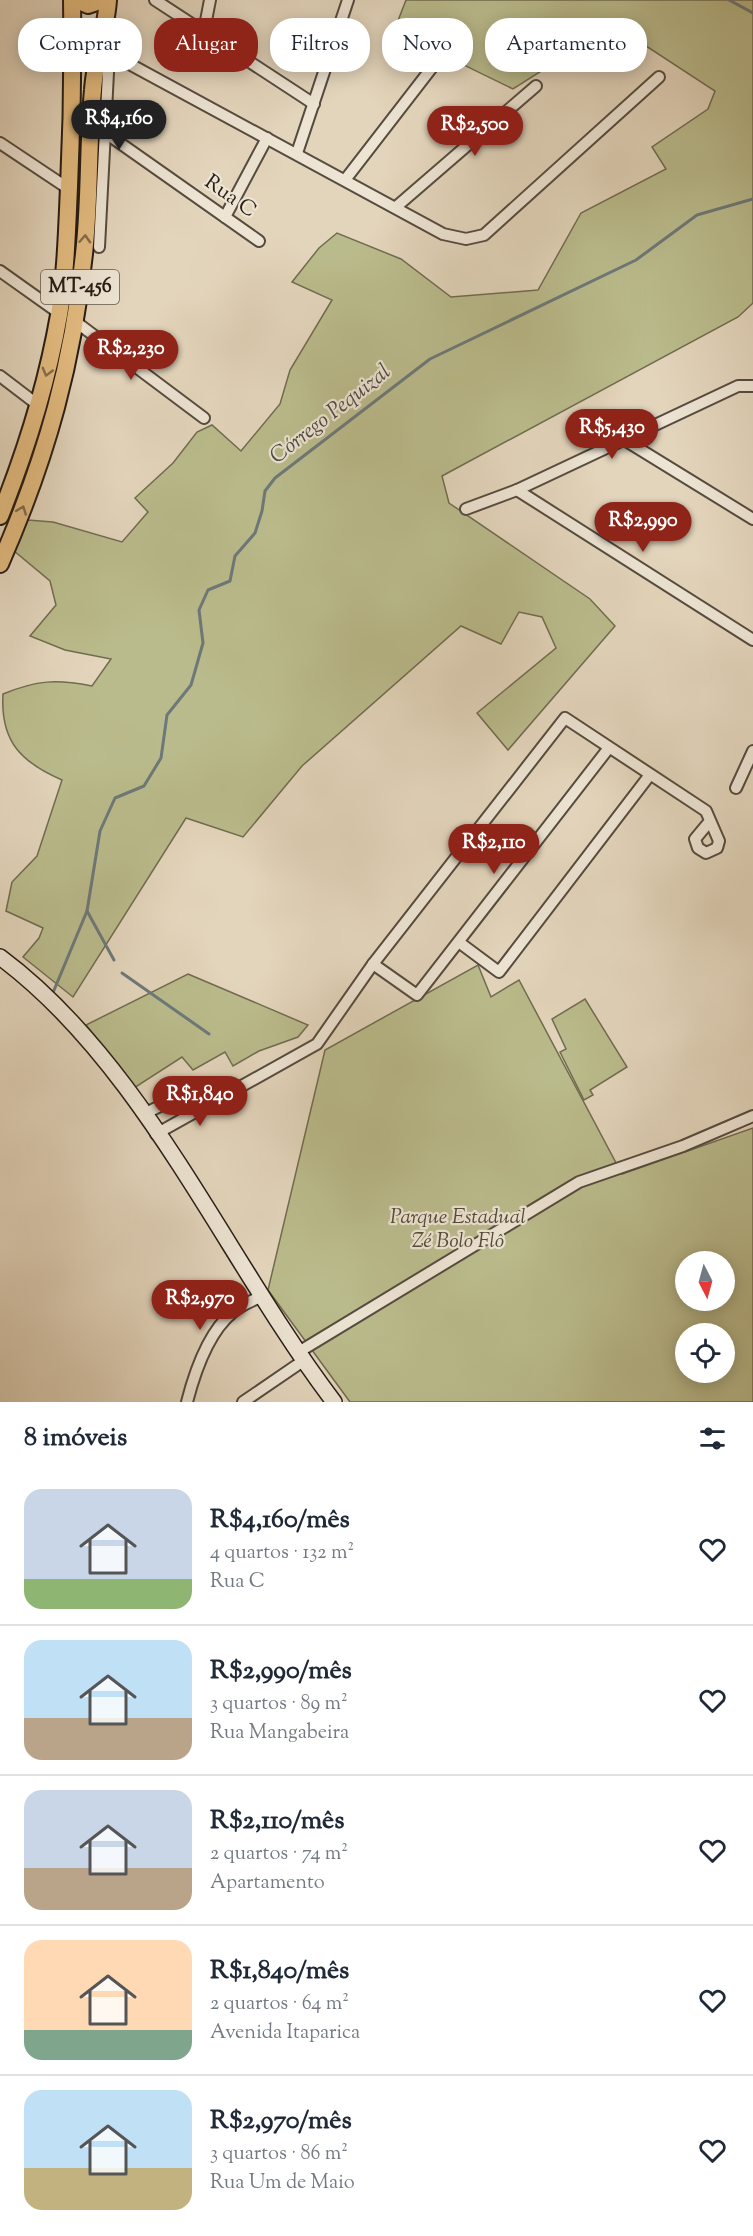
<!DOCTYPE html>
<html lang="pt">
<meta charset="utf-8">
<style>
body{margin:0;font-family:"Sorts Mill Goudy",serif;background:#f2f2f3;color:#1f2937;height:100vh;display:flex;flex-direction:column;font-size:22px;white-space:nowrap}
*{box-sizing:border-box;margin:0}
p{font-size:20px;color:#747a83}
.icon{flex:none;width:33px;height:33px;fill:none;stroke:currentColor;stroke-width:2;stroke-linecap:round;stroke-linejoin:round}
.map{position:relative;height:1402px;overflow:hidden}
.panel{display:flex;flex-direction:column;background:#fff;flex:1}
.panel>*{flex:none}
.banner{position:absolute;left:18px;top:18px;width:717px;height:54px;display:flex;gap:12px}
.needle{width:39px;rotate:174deg}
.tools{position:absolute;left:675px;top:1251px;display:grid;gap:12px}
.tools a{display:grid;place-items:center;width:60px;height:60px;border-radius:50%;background:#fff;box-shadow:0 3px 15px #0003;font-size:30px}
.price{position:absolute;translate:-50% -51px;padding:0 14px;border-radius:21px;background:#8f2418;color:#fff;font-size:20px;line-height:39px;filter:drop-shadow(0 2px 3px #0008)}
.price::after{content:'';position:absolute;left:50%;top:36px;width:18px;height:14px;margin-left:-9px;background:inherit;clip-path:polygon(0 0,100% 0,50% 100%)}
.price.on{background:#222;color:#fff}
ul{padding:0;list-style:none}
li{display:flex;align-items:center;gap:18px;height:150px;padding:0 24px}
li+li{border-top:2px solid #e0e1e3}
li span{display:grid;place-items:center;flex:none;width:168px;height:120px;border-radius:18px;color:#555}
li>.icon{margin-inline-start:auto}
span .icon{width:72px;height:72px;fill:#fffc;stroke-width:1}
li b{font-size:26px}
h2{display:flex;justify-content:space-between;align-items:center;height:72px;padding:0 24px;font-size:26px}
.tag{padding:0 21px;border-radius:24px;background:#fff;box-shadow:0 3px 15px #0003;font-size:21px;line-height:54px}
.tag.on{background:#8f2418;color:#fff}
.map>svg:first-child{display:block}
.green{fill:#babb8c;stroke:#706c50;stroke-width:1.5;fill-rule:evenodd}
.lines{fill:none;stroke-linecap:round;stroke-linejoin:round}
.stream{stroke:#6c7979;stroke-width:3}
.street-casing{stroke:#564b3f;stroke-width:14}
.secondary-casing{stroke:#271d15;stroke-width:18}
.primary-casing{stroke:#271d15;stroke-width:20}
.street{stroke:#ede4d3;stroke-width:10}
.secondary{stroke:#ede4d3;stroke-width:15}
.primary{stroke:#e2ba7e;stroke-width:16}
.oneway{stroke:#846c4a}
.labels{text-anchor:middle;dominant-baseline:central;stroke-width:4.5;stroke-linejoin:round;paint-order:stroke}
.shield{fill:#ede4d3;stroke:#62594e;stroke-width:1.5}
.shield-label{font-size:20px;font-weight:bold;fill:#271d15}
.street-label{font-size:21px;fill:#271d15;stroke:#ede4d3}
.park-label{font-size:21px;font-style:italic;fill:#534c39;stroke:#ede4d3}
.water-label{font-size:22px;font-style:italic;fill:#4a4b47;stroke:#ede4d3}
</style>
<div class="map">
<svg width="753" height="1402" viewBox="0 0 753 1402">
<rect width="100%" height="100%" fill="#e3d5bc"/>
<filter id="stains"><feTurbulence type="fractalNoise" baseFrequency=".00333" numOctaves="4"/><feColorMatrix values="0 0 0 0 .2 0 0 0 0 .09 0 0 0 0 .02 0 0 0 .5 -.17"/></filter>
<radialGradient id="worn" r=".72"><stop offset=".6" stop-color="#630" stop-opacity="0"/><stop offset="1" stop-color="#630" stop-opacity=".3"/></radialGradient>
<g class="green">
<path d="M406 0H753V303L738 317 442 476 449 503 590 599 615 626 508 750 477 713 556 648 542 617 519 612 501 644 461 626 302 766 243 837 186 818 73 997 23 957 39 938 43 928 6 911 12 882 37 856 62 780C23 763 0 743 3 694 37 680 56 679 92 686L111 659 65 650 30 636 56 605 50 581 13 550 28 520 53 522 122 542 148 512 135 498 173 463 197 432 212 425 241 451 280 404 290 370 332 300 292 282 319 248 337 233 401 259 451 297 538 290 581 213 666 169 652 147 708 109 715 91 614 25 513 89 394 31Z"/>
<path d="M478 965 491 997 519 980 622 1174 753 1128V1402H350L268 1290 325 1050ZM686 1262H724V1300H686ZM686 1334H724V1372H686Z"/>
<polygon points="188,974 308,1025 298,1037 259,1051 233,1066 225,1052 193,1070 182,1057 134,1088 86,1025"/>
<polygon points="585,999 627,1067 590,1090 593,1095 584,1100 560,1052 566,1049 552,1019"/>
</g>
<g class="lines">
<g class="stream">
<polyline points="729,0 753,13"/>
<polyline points="87,911 114,960"/>
<polyline points="122,973 209,1034"/>
<polyline points="52,995 87,911 100,831 115,798 144,786 161,758 167,715 191,685 203,643 199,610 208,590 230,581 235,556 255,533 262,511 265,491 275,478 430,359 636,260 697,215 753,199"/>
</g>
<g class="street-casing">
<g id="street">
<polyline points="155,0 314,104"/>
<polyline points="204,31 210,0"/>
<polyline points="100,48 443,234 466,239 484,235 659,77"/>
<polyline points="90,122 259,241"/>
<polyline points="0,143 69,189"/>
<polyline points="297,153 348,0"/>
<polyline points="345,180 437,61"/>
<polyline points="396,207 536,86"/>
<polyline points="225,217 267,138"/>
<polyline points="99,247 109,53"/>
<polyline points="0,271 59,313"/>
<polyline points="76,322 204,418"/>
<polyline points="0,376 38,405"/>
<polyline points="623,439 753,519"/>
<polyline points="517,490 753,640"/>
<polyline points="466,509 517,490 738,386 753,386"/>
<polyline points="736,788 753,751"/>
<polyline points="460,943 499,972 649,776"/>
<polyline points="373,964 417,995 608,749"/>
<polyline points="194,1089 219,1083 229,1095"/>
<polyline points="144,1114 194,1089 203,1109"/>
<polyline points="156,1134 317,1044 373,964 565,718 706,811 719,841 717,848 706,853 698,848 695,839 710,821"/>
<polyline points="297,1353 579,1182 683,1146 753,1116"/>
<path d="M187 1402C195 1371 208 1332 233 1312 241 1305 252 1301 262 1296"/>
<polyline points="243,1402 303,1361"/>
</g>
</g>
<g class="secondary-casing">
<path id="secondary" d="M0 957C144 1064 226 1260 334 1402"/>
</g>
<g class="primary-casing">
<g id="primary">
<polyline points="77,0 88,5 103,0"/>
<path d="M0 516C26 451 47 384 59 315 66 273 67 230 69 187 72 125 73 63 72 0"/>
<path d="M0 564C47 457 74 360 85 244 90 193 88 141 93 90 95 59 106 30 108 0"/>
</g>
</g>
<use href="#street" class="street"/>
<use href="#secondary" class="secondary"/>
<use href="#primary" class="primary"/>
</g>
<defs><path id="oneway-chevron" d="M-2-3.5L2.5 0L-2 3.5" fill="none" stroke-width="1.6" stroke-linecap="round" stroke-linejoin="round" transform="scale(1.5)"/></defs>
<g class="oneway">
<use href="#oneway-chevron" transform="translate(85 239) rotate(-87)"/>
<use href="#oneway-chevron" transform="translate(47 372) rotate(105)"/>
<use href="#oneway-chevron" transform="translate(22 510) rotate(-69)"/>
</g>
<g class="labels">
<rect class="shield" x="41" y="270" width="78" height="34" rx="4.5"/>
<g class="shield-label">
<text x="80" y="287">MT-456</text>
</g>
<g class="street-label">
<text transform="translate(230 197) rotate(35)">Rua C</text>
</g>
<g class="park-label">
<text x="458" y="1218">Parque Estadual<tspan x="458" dy="24">Zé Bolo Flô</tspan></text>
</g>
<g class="water-label">
<text transform="translate(331 415) rotate(-38)">Córrego Pequizal</text>
</g>
</g>
<rect width="100%" height="100%" filter="url(#stains)"/>
<rect width="100%" height="100%" fill="url(#worn)"/>
</svg>
<div class="tools">
<a><svg class="needle" viewBox="-14 -14 28 28"><path d="M0-13l5 13h-10z" fill="#e53935"/><path d="M0 13l5-13h-10z" fill="#747a83"/></svg></a>
<a><svg class="icon" aria-label="locate" viewBox="0 0 24 24"><circle cx="12" cy="12" r="6"/><path d="M12 2v4M12 18v4M2 12h4M18 12h4"/></svg></a>
</div>
<b class="price on" style="left:119px;top:151px">R$4,160</b>
<b class="price" style="left:475px;top:157px">R$2,500</b>
<b class="price" style="left:131px;top:381px">R$2,230</b>
<b class="price" style="left:612px;top:460px">R$5,430</b>
<b class="price" style="left:643px;top:553px">R$2,990</b>
<b class="price" style="left:494px;top:875px">R$2,110</b>
<b class="price" style="left:200px;top:1127px">R$1,840</b>
<b class="price" style="left:200px;top:1331px">R$2,970</b>
<div class="banner">
<a class="tag">Comprar</a>
<a class="tag on">Alugar</a>
<a class="tag">Filtros</a>
<a class="tag">Novo</a>
<a class="tag">Apartamento</a>
</div>
</div>
<section class="panel">
<h2>8 imóveis<svg class="icon" aria-label="filters" viewBox="0 0 24 24"><path d="M4 7h16M4 17h16"/><circle cx="9" cy="7" r="2"/><circle cx="15" cy="17" r="2"/></svg></h2>
<ul>
<li><span style="background:linear-gradient(#c9d6e8 75%,#8fb573 0)"><svg class="icon" aria-label="home" viewBox="0 0 24 24"><path d="M3 11l9-7 9 7M6 9v11h12V9"/></svg></span><div><b>R$4,160/mês</b><p>4 quartos · 132 m²</p><p>Rua C</p></div><svg class="icon" aria-label="heart" viewBox="0 0 24 24"><path d="M12 20l-8-8c-3-5 5-10 8-4 3-6 11-1 8 4z"/></svg></li>
<li><span style="background:linear-gradient(#bfe0f5 65%,#b9a48a 0)"><svg class="icon" aria-label="home" viewBox="0 0 24 24"><path d="M3 11l9-7 9 7M6 9v11h12V9"/></svg></span><div><b>R$2,990/mês</b><p>3 quartos · 89 m²</p><p>Rua Mangabeira</p></div><svg class="icon" aria-label="heart" viewBox="0 0 24 24"><path d="M12 20l-8-8c-3-5 5-10 8-4 3-6 11-1 8 4z"/></svg></li>
<li><span style="background:linear-gradient(#c9d6e8 65%,#b9a48a 0)"><svg class="icon" aria-label="home" viewBox="0 0 24 24"><path d="M3 11l9-7 9 7M6 9v11h12V9"/></svg></span><div><b>R$2,110/mês</b><p>2 quartos · 74 m²</p><p>Apartamento</p></div><svg class="icon" aria-label="heart" viewBox="0 0 24 24"><path d="M12 20l-8-8c-3-5 5-10 8-4 3-6 11-1 8 4z"/></svg></li>
<li><span style="background:linear-gradient(#ffd9b3 75%,#7fa58c 0)"><svg class="icon" aria-label="home" viewBox="0 0 24 24"><path d="M3 11l9-7 9 7M6 9v11h12V9"/></svg></span><div><b>R$1,840/mês</b><p>2 quartos · 64 m²</p><p>Avenida Itaparica</p></div><svg class="icon" aria-label="heart" viewBox="0 0 24 24"><path d="M12 20l-8-8c-3-5 5-10 8-4 3-6 11-1 8 4z"/></svg></li>
<li><span style="background:linear-gradient(#bfe0f5 65%,#c2b280 0)"><svg class="icon" aria-label="home" viewBox="0 0 24 24"><path d="M3 11l9-7 9 7M6 9v11h12V9"/></svg></span><div><b>R$2,970/mês</b><p>3 quartos · 86 m²</p><p>Rua Um de Maio</p></div><svg class="icon" aria-label="heart" viewBox="0 0 24 24"><path d="M12 20l-8-8c-3-5 5-10 8-4 3-6 11-1 8 4z"/></svg></li>
</ul>
</section>
